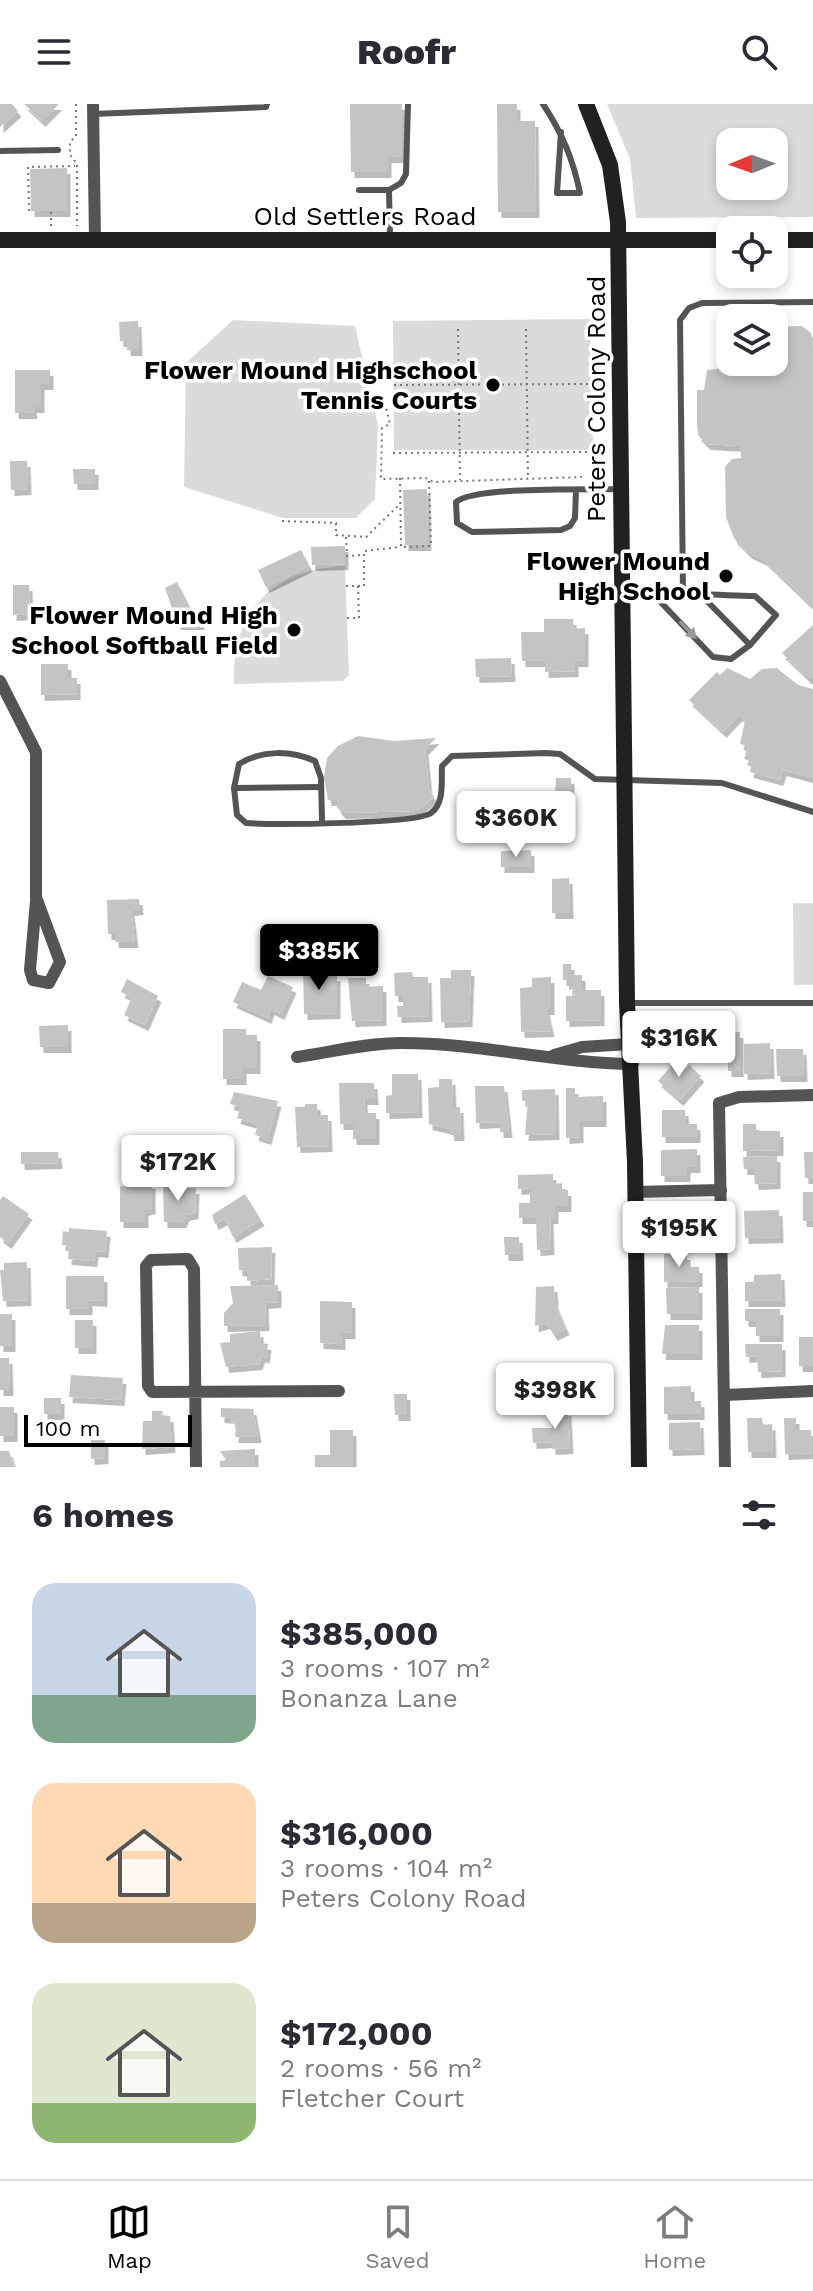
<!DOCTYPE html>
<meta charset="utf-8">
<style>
body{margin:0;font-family:"Work Sans",sans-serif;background:#f7f7f7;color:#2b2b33;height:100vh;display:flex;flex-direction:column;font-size:30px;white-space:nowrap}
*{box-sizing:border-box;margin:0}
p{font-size:26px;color:#7c7c81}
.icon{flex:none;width:44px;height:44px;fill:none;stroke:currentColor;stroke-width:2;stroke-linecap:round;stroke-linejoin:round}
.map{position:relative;height:1363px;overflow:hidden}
.details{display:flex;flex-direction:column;background:#fff;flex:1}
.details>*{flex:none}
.needle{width:52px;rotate:269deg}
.controls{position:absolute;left:716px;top:24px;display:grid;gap:16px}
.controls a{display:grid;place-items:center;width:72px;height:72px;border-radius:16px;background:#fff;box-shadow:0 4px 12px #0003;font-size:40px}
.scale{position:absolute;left:24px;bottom:20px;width:168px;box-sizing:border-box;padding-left:8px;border:4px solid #000;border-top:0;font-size:22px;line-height:28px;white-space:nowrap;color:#000;-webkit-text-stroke:6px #fff;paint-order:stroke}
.price{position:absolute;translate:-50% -68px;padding:0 18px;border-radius:8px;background:#fff;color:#222;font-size:26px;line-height:52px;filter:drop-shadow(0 2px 4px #0008)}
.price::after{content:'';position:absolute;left:50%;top:48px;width:24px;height:18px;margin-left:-12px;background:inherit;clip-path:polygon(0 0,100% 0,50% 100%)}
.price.selected{background:#000;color:#fff}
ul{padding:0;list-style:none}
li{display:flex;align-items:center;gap:24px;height:200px;padding:0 32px}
li span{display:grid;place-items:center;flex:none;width:224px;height:160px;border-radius:24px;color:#555}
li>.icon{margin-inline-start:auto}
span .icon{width:96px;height:96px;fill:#fffc;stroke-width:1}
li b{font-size:34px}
h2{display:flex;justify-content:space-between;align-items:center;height:96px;padding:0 32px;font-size:34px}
header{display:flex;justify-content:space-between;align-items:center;height:104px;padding:0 32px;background:#fff;font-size:36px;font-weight:800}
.tab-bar{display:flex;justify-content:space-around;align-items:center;height:112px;border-top:2px solid #e1e1e2;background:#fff;font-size:22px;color:#7c7c81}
.tab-bar a{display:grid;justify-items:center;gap:4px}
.tab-bar .selected{color:#000}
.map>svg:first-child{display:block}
.green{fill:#dbdbdb;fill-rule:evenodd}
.building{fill:#c4c4c4;filter:url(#shadow)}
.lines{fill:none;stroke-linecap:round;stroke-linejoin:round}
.path{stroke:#767676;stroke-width:2;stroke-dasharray:2 4;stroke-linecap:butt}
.lane{stroke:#545454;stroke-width:6}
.street{stroke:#545454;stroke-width:12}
.secondary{stroke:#212121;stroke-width:16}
.oneway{fill:#989898}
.poi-dot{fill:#000;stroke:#fff;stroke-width:3}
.labels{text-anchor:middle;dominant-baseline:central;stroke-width:7;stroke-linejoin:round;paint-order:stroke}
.street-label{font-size:26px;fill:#000;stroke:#fff}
.poi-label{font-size:26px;font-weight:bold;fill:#000;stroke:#fff;text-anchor:end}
</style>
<header><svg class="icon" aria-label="menu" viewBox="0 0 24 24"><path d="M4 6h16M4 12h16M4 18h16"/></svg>Roofr<svg class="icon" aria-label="search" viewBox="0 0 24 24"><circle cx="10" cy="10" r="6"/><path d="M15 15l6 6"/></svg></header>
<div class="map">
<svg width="813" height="1363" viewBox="0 0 813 1363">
<defs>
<filter id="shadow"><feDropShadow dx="3.5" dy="6" stdDeviation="0" flood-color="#0004"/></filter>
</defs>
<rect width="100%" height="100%" fill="#fff"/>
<g class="green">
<path d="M607 0H813V113L636 114 630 55ZM774 38V82H730V38Z"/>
<polygon points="590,215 593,346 394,346 393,217"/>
<polygon points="233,216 355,222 378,321 375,395 356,414 283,414 184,383 186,259"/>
<path d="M345 462 349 571 343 577 234 580C231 507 273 465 345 462Z"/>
<polygon points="793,799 813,799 813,881 794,881"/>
</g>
<g class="building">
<polygon points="0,0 12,0 18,7 0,23"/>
<polygon points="24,0 59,0 42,17"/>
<polygon points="350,0 402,0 402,53 388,53 388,68 351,68"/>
<polygon points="497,0 517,0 517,17 535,17 536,108 498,108"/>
<polygon points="67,64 67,107 31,107 30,65"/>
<polygon points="138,217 139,246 127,246 127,237 120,237 119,218"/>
<polygon points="802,222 811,229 813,245 813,503 764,456 749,449 734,434 726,413 725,363 732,355 741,354 741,342 707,340 698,331 697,320 697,286 704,286 707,266 734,263 734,258 774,258 774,223"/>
<polygon points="15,266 50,266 50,280 41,280 41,303 33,303 34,309 15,309"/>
<polygon points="10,357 27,357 28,385 11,386"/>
<polygon points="73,365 95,365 95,380 74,380"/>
<polygon points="427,385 428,441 405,441 403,386"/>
<polygon points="345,442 345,460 312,461 311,443"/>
<polygon points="301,446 309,462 266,483 258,466"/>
<polygon points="177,478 189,502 174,510 165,484"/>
<polygon points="13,481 29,481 30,510 13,511"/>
<rect x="177" y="508" width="24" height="12"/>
<polygon points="544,515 573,515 574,525 585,524 585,557 575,557 575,567 545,568 545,557 522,557 521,528 544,528"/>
<polygon points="813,521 813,574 808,574 782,549"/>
<polygon points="511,554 512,572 476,573 475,555"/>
<polygon points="41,560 68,560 68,574 77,574 77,590 41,591"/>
<polygon points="727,564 750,575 762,565 777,564 798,581 813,585 813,674 783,666 780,676 750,668 752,658 744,655 748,642 740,640 745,617 739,611 723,628 689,596 717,568 720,571"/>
<polygon points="358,632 394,637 436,634 425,645 429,686 434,693 416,707 342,709 337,703 337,696 328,696 324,673 327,654 338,642"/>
<polygon points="556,674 571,674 571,725 546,724 546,710 554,710"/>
<polygon points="487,717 508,717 509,728 488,728"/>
<polygon points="531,746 531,763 501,763 501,747"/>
<polygon points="569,774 570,809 552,809 552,775"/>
<polygon points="139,795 140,805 131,806 135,838 115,838 115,830 108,830 107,796"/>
<polygon points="563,860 571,860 571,871 582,871 582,886 601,886 601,916 566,917 566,892 575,892 574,885 569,886 569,876 563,876"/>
<polygon points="303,862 318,862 318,872 337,871 337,909 304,910"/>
<polygon points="451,866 471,866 469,917 441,918 440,874 451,874"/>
<polygon points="412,868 413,873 428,873 429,912 398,913 397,902 403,902 403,892 395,892 394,869"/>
<polygon points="268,872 293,883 281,910 271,905 268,914 233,898 242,878 261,886"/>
<polygon points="551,873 551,905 546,905 551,927 521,928 520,884 532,883 532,874"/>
<polygon points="348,874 366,874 366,883 383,882 383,916 352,917"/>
<polygon points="127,875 158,892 145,921 124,911 132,893 121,888"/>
<polygon points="68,921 68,943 40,943 39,922"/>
<polygon points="223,925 246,925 246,931 257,931 257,964 243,964 243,975 223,975"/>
<polygon points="740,928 740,967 728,967 728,951 713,951 713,929"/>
<polygon points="770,939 771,969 744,970 744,940"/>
<polygon points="776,945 803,945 804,972 777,972"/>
<polygon points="679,953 679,959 686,965 689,961 701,972 680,996 658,977"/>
<polygon points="392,970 418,970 419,1008 386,1009 386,992 392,991"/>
<polygon points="439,975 452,975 453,1003 460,1003 461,1031 451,1031 450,1025 429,1020 428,984 439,983"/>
<polygon points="339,979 374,979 375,995 364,995 365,1009 376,1009 376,1035 353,1035 353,1020 340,1020"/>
<polygon points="475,982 504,982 509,1028 500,1028 500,1018 476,1019"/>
<polygon points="566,984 575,984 575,993 603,992 603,1017 580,1017 580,1033 566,1034"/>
<polygon points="555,985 556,1030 525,1031 528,997 522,997 522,986"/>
<polygon points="234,988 278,997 268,1035 255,1031 258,1020 237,1014 241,1003 230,1000"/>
<polygon points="305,1000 317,1000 318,1011 328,1011 329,1042 297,1043 295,1003 305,1003"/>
<polygon points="662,1006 685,1006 686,1020 697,1020 697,1033 662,1033"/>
<polygon points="743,1020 756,1020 756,1027 780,1027 780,1046 743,1047"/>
<polygon points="697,1045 697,1063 687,1063 687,1072 661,1072 661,1046"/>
<polygon points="21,1048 58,1048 59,1059 21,1060"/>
<polygon points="804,1048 813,1048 813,1074 805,1074"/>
<polygon points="777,1052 777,1079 755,1080 754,1065 744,1065 743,1053"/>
<polygon points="553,1070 553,1080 562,1079 562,1086 568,1086 568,1102 555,1102 555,1114 550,1114 551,1145 537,1146 536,1114 519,1114 519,1099 530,1099 530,1084 518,1085 518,1071"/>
<polygon points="127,1078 152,1079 152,1104 145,1106 145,1118 120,1118 120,1082 127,1083"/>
<polygon points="169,1079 171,1085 196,1084 195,1109 186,1111 183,1118 164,1118 163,1082"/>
<rect x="803" y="1088" width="10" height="29"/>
<polygon points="245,1090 261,1116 233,1133 225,1115 215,1120 212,1111"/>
<polygon points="3,1092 29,1110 8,1139 0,1133 0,1096"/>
<polygon points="779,1106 780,1133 745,1134 744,1107"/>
<polygon points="663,1114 688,1114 688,1129 699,1128 699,1140 664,1141"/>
<polygon points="69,1124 107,1127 105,1148 95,1147 94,1157 68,1155 69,1141 62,1141 63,1127 69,1128"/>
<polygon points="504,1133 519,1133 520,1151 505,1151"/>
<polygon points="272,1143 271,1175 247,1177 247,1167 239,1166 238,1144"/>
<polygon points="664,1150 687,1150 687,1163 699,1163 699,1177 664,1178"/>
<polygon points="27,1158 28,1196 3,1197 0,1166 4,1166 4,1159"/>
<polygon points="781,1170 782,1197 745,1197 745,1178 754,1178 754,1171"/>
<polygon points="66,1172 104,1172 104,1197 89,1196 89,1205 66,1205"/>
<polygon points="278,1181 278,1198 265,1199 266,1221 224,1222 224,1209 233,1199 230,1182"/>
<polygon points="554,1182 555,1199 566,1225 554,1231 547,1219 535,1222 536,1183"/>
<polygon points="699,1183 699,1210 667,1210 666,1184"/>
<polygon points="320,1197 352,1198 352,1229 342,1229 342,1240 320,1239"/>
<polygon points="745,1205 780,1205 780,1232 756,1232 756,1217 745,1217"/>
<rect x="0" y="1210" width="12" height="32"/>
<rect x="75" y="1216" width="18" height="28"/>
<polygon points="665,1221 699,1221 699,1250 662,1250"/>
<polygon points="260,1227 261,1239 268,1240 266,1254 262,1252 259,1260 226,1263 220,1239 230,1238 230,1230"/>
<rect x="799" y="1233" width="14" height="29"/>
<polygon points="745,1240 782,1240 782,1267 758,1268 757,1252 746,1253"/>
<polygon points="0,1254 9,1254 10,1286 0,1286"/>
<polygon points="71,1271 123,1274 121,1296 69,1293"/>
<polygon points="691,1282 691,1297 701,1297 701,1310 664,1310 664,1283"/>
<polygon points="394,1290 407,1290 407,1311 395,1311"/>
<rect x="44" y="1294" width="17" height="16"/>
<rect x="0" y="1303" width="14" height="29"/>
<polygon points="221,1304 253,1305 258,1333 235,1333 236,1321 231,1318 232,1314 221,1313"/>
<polygon points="568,1306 570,1344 552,1345 552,1338 533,1339 532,1324 552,1324 551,1307"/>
<polygon points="152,1307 163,1307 162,1311 170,1312 172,1343 142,1345 143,1317 152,1317"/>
<polygon points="747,1314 762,1314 763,1321 772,1320 773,1348 748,1348"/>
<polygon points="784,1314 796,1314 796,1326 811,1326 812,1349 785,1350"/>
<polygon points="700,1318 701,1345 669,1346 669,1319"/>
<polygon points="330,1326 353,1326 353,1363 315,1363 315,1351 330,1351"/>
<polygon points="91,1336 105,1336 105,1354 91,1355"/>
<polygon points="255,1345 255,1363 220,1363 220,1357 226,1356 220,1347"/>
<polygon points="0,1347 9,1347 14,1363 0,1363"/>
</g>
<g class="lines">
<g class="path">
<polyline points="76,0 76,32 70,38 70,51 77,60 77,122"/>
<polyline points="29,107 28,63 75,62"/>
<polyline points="51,122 51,107"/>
<polyline points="458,225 460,376"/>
<polyline points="526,225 528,374"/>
<polyline points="394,281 591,280"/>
<polyline points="385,299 390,320 382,324 381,375 426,374 433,378 582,373"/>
<polyline points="393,349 593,348"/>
<polyline points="400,374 401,443 431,442 429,377"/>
<polyline points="282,417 336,419 336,431 366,433 399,401"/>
<polyline points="346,433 347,452 361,451"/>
<polyline points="346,482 364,482 364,447 400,443"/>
<polyline points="347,514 359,514 358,482"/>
</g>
<g class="lane">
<path d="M543 0C562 29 573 55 580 89H557L561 28"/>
<polyline points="93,10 266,3 267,0"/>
<polyline points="0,47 58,46"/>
<polyline points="359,86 389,86 390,132"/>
<polyline points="389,86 401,79 406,70 408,0"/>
<path d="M576 386 575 414 570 422 561 426 472 428 457 419 456 398C474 382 590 386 620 385"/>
<path d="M625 487C668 488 711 491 755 492L776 511 750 541 731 555 713 553 651 488"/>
<polyline points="683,490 680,216 689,204 702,199 813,198"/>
<polyline points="702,492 750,541"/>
<polyline points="234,684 321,683"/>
<path d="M322 717 321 674 315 657C290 646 262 646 239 660L234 684 237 711 246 719C272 721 417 720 431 709 445 699 441 677 442 662L452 652 545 649 560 650 595 675 722 679 813 708"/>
<polyline points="629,899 813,899"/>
</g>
<g class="street">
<polyline points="93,0 95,136"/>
<polyline points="0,577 36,648 36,797 30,866 33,876 49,879 60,858 36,793"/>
<polyline points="554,951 582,943 629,940"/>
<path d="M297 953C331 948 367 939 401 939 479 939 555 959 633 960"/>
<polyline points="635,1088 721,1086"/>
<polyline points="725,1291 813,1287"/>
<polyline points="196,1363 194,1165 188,1155 151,1156 146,1162 148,1282 152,1288 339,1287"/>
<polyline points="725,1363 719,999 739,993 813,991"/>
</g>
<g class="secondary">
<polyline points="586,0 610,61 618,118 627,899 635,1058 639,1363"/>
<polyline points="0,136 730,136"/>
<polyline points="774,136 813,136"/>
</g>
</g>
<defs><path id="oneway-solid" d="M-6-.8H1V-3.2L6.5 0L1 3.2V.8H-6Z" transform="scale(2)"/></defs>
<use class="oneway" href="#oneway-solid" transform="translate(688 526) rotate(46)"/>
<g class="poi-dot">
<circle cx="493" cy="281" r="8"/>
<circle cx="726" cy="472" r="8"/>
<circle cx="294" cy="526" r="8"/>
</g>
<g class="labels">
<g class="street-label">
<text x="365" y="112">Old Settlers Road</text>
<text transform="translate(596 295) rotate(-90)">Peters Colony Road</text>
</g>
<g class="poi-label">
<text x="477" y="266">Flower Mound Highschool<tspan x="477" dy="30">Tennis Courts</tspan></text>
<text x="710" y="457">Flower Mound<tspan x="710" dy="30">High School</tspan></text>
<text x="278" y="511">Flower Mound High<tspan x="278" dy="30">School Softball Field</tspan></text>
</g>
</g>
</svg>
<div class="controls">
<a><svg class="needle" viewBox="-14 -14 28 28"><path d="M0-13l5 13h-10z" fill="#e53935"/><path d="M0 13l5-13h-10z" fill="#7c7c81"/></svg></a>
<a><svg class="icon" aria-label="locate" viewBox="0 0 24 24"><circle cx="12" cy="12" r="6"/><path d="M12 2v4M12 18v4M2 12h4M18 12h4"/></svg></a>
<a><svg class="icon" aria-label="layers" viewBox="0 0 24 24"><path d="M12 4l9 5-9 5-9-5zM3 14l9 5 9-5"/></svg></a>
</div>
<div class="scale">100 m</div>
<b class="price" style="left:516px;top:755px">$360K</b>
<b class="price selected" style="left:319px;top:888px">$385K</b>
<b class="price" style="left:679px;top:975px">$316K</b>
<b class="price" style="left:178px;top:1099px">$172K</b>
<b class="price" style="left:679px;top:1165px">$195K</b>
<b class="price" style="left:555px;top:1327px">$398K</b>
</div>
<section class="details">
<h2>6 homes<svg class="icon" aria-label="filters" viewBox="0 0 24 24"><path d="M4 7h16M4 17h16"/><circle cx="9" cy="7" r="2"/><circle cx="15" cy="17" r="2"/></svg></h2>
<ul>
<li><span style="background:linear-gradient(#c9d6e8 70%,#7fa58c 0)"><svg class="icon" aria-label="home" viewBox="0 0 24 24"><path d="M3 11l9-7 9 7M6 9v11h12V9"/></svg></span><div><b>$385,000</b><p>3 rooms · 107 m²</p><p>Bonanza Lane</p></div></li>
<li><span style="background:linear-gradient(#ffd9b3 75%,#b9a48a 0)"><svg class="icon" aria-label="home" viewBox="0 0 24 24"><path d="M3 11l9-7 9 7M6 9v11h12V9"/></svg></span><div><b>$316,000</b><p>3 rooms · 104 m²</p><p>Peters Colony Road</p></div></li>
<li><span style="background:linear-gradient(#dfe7d0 75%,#8fb573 0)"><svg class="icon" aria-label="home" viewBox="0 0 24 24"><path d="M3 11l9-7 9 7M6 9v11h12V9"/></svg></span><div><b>$172,000</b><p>2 rooms · 56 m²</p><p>Fletcher Court</p></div></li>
</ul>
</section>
<nav class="tab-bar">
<a class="selected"><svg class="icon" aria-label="map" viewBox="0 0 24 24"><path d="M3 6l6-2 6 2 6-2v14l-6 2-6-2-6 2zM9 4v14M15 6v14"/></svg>Map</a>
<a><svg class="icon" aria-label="saved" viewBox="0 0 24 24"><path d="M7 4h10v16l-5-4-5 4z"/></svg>Saved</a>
<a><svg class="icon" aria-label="home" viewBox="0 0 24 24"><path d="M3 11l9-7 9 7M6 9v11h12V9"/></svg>Home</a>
</nav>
